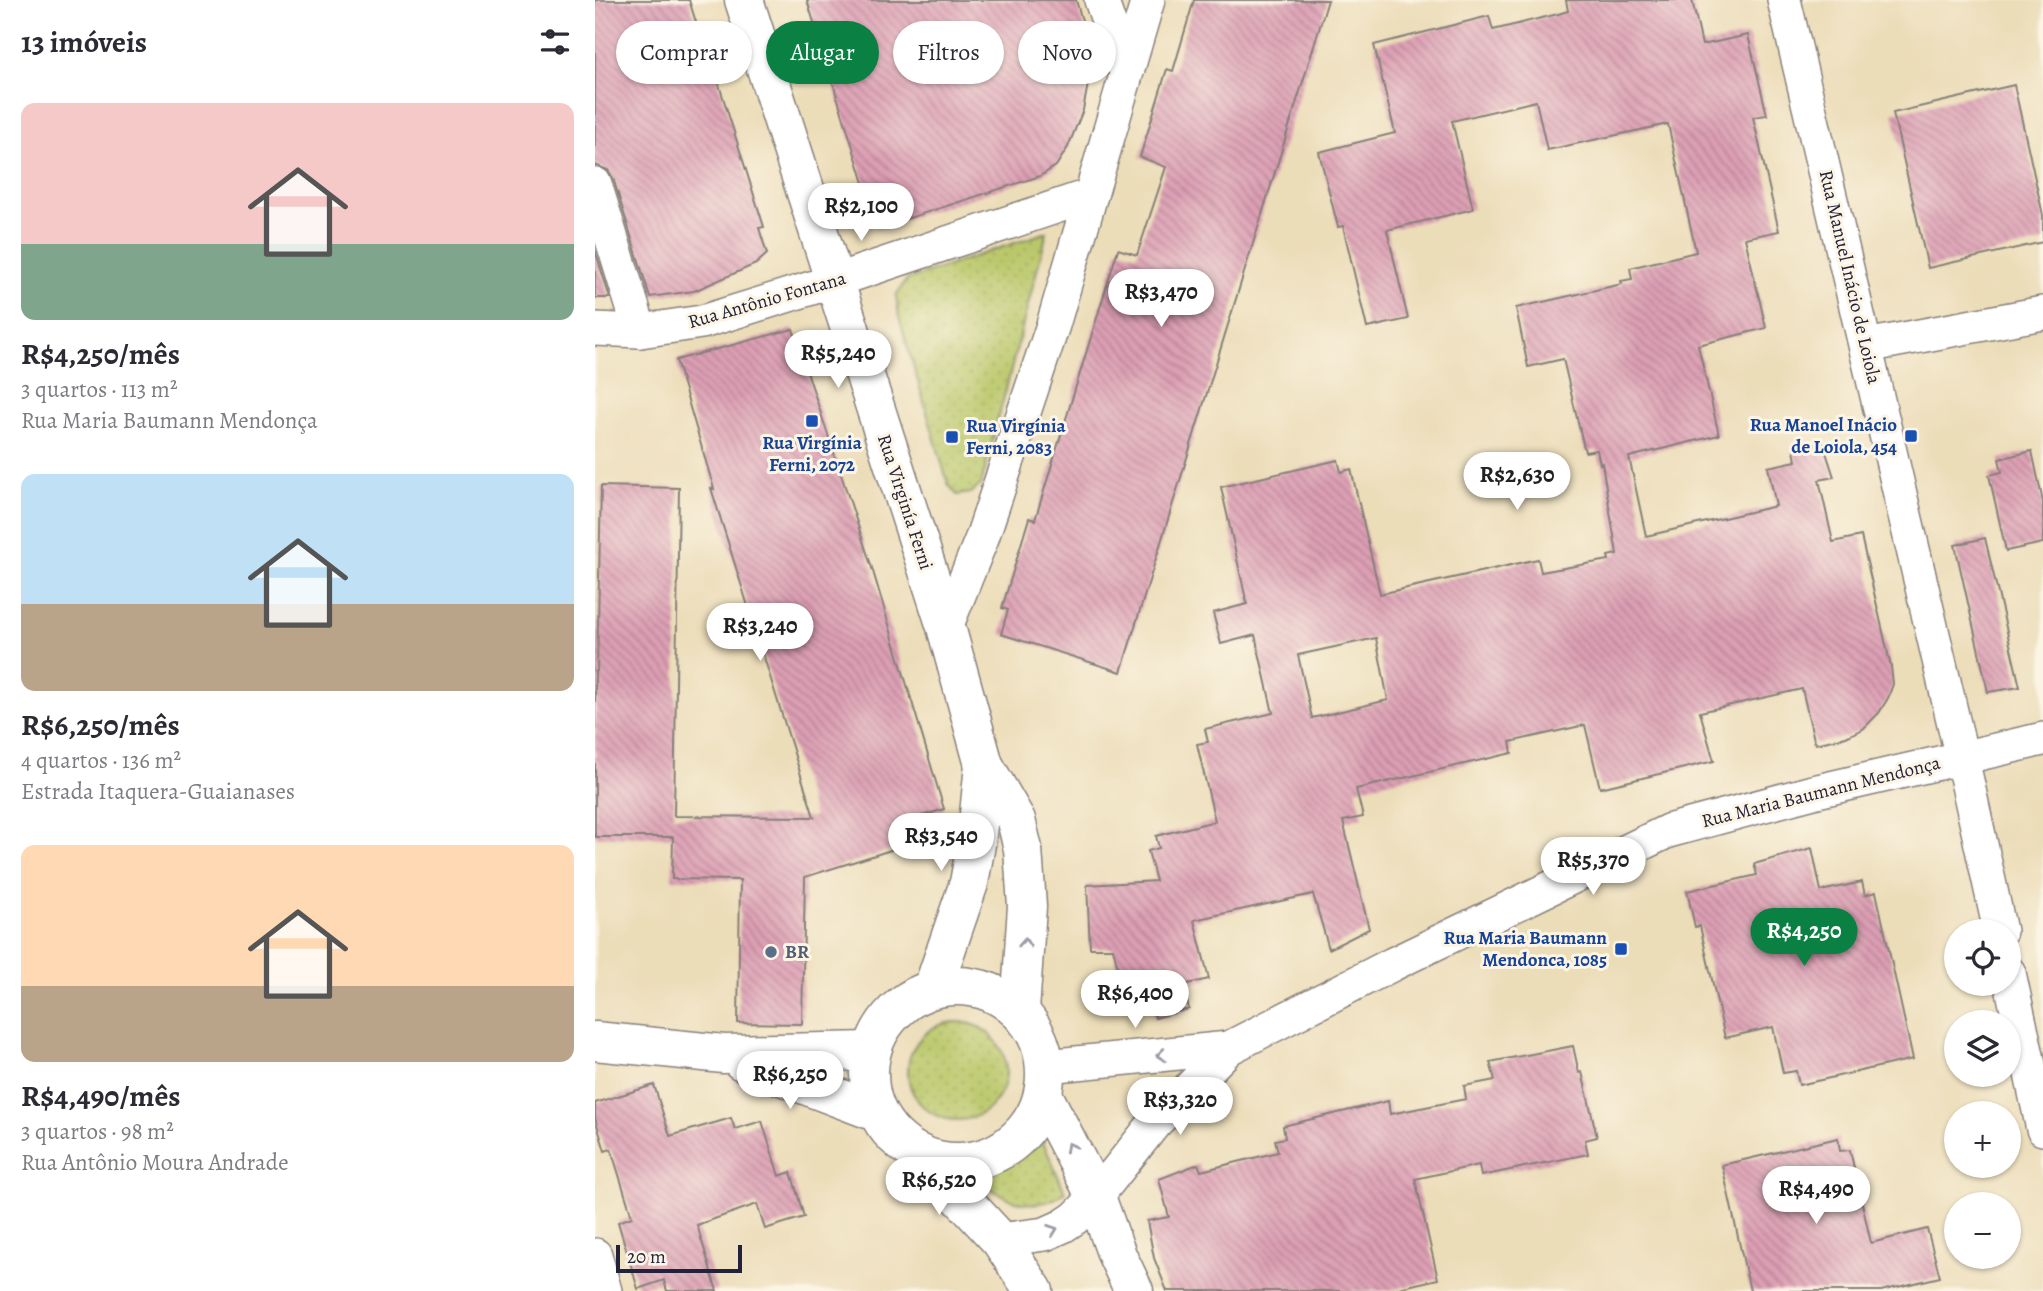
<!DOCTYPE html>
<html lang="pt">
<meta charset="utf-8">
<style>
body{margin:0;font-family:Alegreya,serif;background:#f2f2f3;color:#2b2b33;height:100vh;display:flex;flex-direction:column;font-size:26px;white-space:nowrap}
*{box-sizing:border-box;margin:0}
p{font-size:23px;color:#7c7c81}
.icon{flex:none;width:38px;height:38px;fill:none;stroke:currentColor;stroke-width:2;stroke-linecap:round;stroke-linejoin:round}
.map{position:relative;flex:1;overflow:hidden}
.drawer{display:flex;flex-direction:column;background:#fff;width:595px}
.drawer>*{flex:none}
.hud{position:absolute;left:21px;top:21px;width:665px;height:63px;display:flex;gap:14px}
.fabs{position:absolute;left:1349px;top:919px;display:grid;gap:14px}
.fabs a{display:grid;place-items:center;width:77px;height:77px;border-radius:50%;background:#fff;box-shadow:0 2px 5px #0004;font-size:35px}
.scale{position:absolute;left:21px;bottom:18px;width:126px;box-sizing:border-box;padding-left:7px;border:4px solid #22223b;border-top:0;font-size:19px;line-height:24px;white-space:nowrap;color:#22223b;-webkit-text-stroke:5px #fcf5e5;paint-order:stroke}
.price{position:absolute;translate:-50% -60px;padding:0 16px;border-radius:24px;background:#fff;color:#222;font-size:23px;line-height:46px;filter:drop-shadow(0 2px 4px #0008)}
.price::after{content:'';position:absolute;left:50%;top:42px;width:21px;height:16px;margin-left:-10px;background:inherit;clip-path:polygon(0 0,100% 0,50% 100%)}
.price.on{background:#0b8043;color:#fff}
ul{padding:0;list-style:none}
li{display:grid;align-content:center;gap:14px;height:371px;padding:0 21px}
li span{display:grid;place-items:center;height:217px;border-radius:14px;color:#555}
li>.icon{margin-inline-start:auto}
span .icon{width:126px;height:126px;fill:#fffc;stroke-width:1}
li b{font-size:30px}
h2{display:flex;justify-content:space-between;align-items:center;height:84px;padding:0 21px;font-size:30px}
.chip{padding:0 24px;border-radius:32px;background:#fff;box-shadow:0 2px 5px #0004;font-size:24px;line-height:63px}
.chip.on{background:#0b8043;color:#fff}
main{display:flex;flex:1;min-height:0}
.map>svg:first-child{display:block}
.green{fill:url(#green-dots);stroke:#6e7452;stroke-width:2}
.building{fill:url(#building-back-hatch);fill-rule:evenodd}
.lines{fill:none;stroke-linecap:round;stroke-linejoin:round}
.street-casing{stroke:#87807a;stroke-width:36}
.secondary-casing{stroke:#87807a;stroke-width:41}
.street{stroke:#fff;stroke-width:33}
.secondary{stroke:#fff;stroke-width:38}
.oneway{stroke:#9c9ca7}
.transit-dot{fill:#1a4fb4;stroke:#fcf5e5;stroke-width:2.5}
.service-dot{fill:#5c6f8a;stroke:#fcf5e5;stroke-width:2.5}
.labels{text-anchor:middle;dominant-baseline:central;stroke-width:6;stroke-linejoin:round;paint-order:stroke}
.street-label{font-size:19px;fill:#22223b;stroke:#fcf5e5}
.transit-label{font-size:19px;font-weight:bold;fill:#164399;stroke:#fcf5e5;text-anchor:end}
.service-label{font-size:19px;font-weight:bold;fill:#4e5e75;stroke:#fcf5e5;text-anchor:start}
</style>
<main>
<section class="drawer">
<h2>13 imóveis<svg class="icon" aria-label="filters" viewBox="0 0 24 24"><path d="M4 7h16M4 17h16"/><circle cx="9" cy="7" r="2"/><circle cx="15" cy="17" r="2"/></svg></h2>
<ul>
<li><span style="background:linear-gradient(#f6c9c9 65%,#7fa58c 0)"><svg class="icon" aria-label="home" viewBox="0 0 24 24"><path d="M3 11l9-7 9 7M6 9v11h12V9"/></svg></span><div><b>R$4,250/mês</b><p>3 quartos · 113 m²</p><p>Rua Maria Baumann Mendonça</p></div></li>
<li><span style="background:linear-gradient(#bfe0f5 60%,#b9a48a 0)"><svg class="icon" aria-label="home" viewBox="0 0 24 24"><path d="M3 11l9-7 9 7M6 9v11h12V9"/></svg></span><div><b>R$6,250/mês</b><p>4 quartos · 136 m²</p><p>Estrada Itaquera-Guaianases</p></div></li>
<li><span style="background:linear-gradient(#ffd9b3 65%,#b9a48a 0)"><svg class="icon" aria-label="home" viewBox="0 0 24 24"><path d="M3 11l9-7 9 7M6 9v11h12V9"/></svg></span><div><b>R$4,490/mês</b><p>3 quartos · 98 m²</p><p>Rua Antônio Moura Andrade</p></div></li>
</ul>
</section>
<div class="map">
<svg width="1448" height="1291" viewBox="0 0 1448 1291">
<defs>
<pattern id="green-dots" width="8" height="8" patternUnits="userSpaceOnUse" patternTransform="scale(1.75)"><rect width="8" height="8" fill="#bac769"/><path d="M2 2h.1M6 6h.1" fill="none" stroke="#a0ab5c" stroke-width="1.8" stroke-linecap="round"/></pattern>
<pattern id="building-back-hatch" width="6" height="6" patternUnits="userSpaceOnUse" patternTransform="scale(1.75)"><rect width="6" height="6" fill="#dd9fb4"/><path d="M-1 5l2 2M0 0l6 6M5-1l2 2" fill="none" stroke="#b38194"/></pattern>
</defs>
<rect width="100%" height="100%" fill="#fcf5e5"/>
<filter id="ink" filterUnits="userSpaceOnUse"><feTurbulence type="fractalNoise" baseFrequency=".0143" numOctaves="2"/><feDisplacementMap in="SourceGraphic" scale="14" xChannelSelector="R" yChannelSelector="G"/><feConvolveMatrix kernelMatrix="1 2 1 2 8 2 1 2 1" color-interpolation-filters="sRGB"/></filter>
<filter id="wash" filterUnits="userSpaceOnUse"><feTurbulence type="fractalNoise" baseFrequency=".00686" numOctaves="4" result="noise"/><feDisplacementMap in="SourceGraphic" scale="28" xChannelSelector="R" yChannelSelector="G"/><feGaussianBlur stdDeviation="1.57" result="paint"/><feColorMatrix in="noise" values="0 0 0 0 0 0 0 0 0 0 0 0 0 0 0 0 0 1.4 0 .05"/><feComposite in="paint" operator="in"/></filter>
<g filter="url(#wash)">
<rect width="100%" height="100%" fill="#ecddb9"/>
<g class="green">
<polygon points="452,232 386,485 376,493 362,495 353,484 304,317 301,296 311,280"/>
<circle cx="362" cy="1071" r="49"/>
<path d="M444 1133 470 1192C441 1216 402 1200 381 1173 414 1164 421 1160 444 1133Z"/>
</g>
<g id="blocks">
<g class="building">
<polygon points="0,0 94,0 117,73 120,72 169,227 164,228 172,254 161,264 99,291 55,297 18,178 13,170 0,165"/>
<polygon points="212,0 481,0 498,58 488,110 473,147 461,166 445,176 283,228"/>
<polygon points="599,0 733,0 526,672 406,634 413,610 407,608 434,518 440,520 523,249 542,255 571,167 545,157 572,69 578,71"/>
<path d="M971 0H1097L1107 45 1153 35 1172 115 1158 117 1184 231 1150 238 1171 328 1103 345 1124 435 1034 457 1051 536 1181 506 1173 467 1201 461 1199 450 1228 443 1239 477 1224 480 1238 542 1266 536 1296 667 1298 684 1293 698 1284 713 1268 729 1251 737 1220 744 1207 689 1105 712 1119 761 1005 788 990 725 915 742 917 753 761 789 768 817 748 821 774 929 734 949 718 894 599 920 614 979 588 985 594 1009 560 1018 554 994 531 999 518 948H495L492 885 561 881 553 851 564 848 561 836 620 821 602 744 613 742 610 729 678 713 660 635 626 644 618 613 652 604 626 487 743 460 746 472 756 469 785 594 943 559 946 572 1014 560 1013 556 1022 554 1007 463 1005 464 1002 450 990 452 968 359 933 367 921 308 1027 284 1026 281 1037 279 1035 268 1101 252 1073 124 952 150 941 101 857 121 878 209 792 230 813 319 772 328 748 226 743 227 724 152 800 133 779 45 894 16 898 30 963 14 973 11ZM781 638 793 700 717 718 703 655Z"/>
<polygon points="1419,85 1448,215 1448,242 1333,268 1298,113"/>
<polygon points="0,250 15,298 0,298"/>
<polygon points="198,329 277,568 349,809 324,817 331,839 210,877 207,1024 143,1023 145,880 77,879 78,837 0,837 0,671 2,671 6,486 84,488 79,816 219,817 116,488 119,489 81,360"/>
<polygon points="1437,451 1448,502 1448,543 1411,551 1394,475 1407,472 1404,459"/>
<polygon points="1390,538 1425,687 1393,692 1360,545"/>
<polygon points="1217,848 1226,891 1267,882 1270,895 1281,892 1318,1059 1204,1085 1201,1071 1188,1073 1178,1027 1130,1038 1105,926 1100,927 1092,891 1162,875 1159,864"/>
<polygon points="978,1046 984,1073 987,1072 1002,1137 990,1140 993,1154 886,1176 884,1165 820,1179 843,1279 791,1291 572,1291 559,1258 552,1221 574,1217 564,1179 603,1164 606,1171 683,1152 680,1140 690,1138 688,1126 793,1101 795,1114 871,1099 869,1086 900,1080 895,1062"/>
<polygon points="59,1085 75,1136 136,1118 140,1129 167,1121 184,1176 196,1172 209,1217 170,1229 162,1204 102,1225 122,1291 72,1291 69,1280 43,1289 23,1222 37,1217 16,1149 10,1151 0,1118 0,1103"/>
<polygon points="1243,1138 1245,1151 1255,1150 1276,1243 1332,1229 1345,1277 1286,1291 1155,1291 1127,1165"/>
</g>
</g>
</g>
<g filter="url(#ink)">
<use href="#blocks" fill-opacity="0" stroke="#87807a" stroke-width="2"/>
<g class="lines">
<g class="street-casing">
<g id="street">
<polyline points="506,0 531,72"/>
<polyline points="1189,0 1367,758 1405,931"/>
<polyline points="0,184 45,331"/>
<polyline points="0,329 45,331 107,322 239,281 496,195"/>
<polyline points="1271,346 1448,313"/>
<polyline points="351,627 387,538 458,325 553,0"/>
<polyline points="1414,973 1448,1129"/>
<polyline points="451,1066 634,1048"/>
<polyline points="405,1240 450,1234 468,1226 480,1218 501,1197 559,1124 634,1048 798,964 1073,831 1218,792 1448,739"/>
<polyline points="0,1255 10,1291"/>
</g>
</g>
<g class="secondary-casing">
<g id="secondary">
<polyline points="149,0 351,627 389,765 421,820 428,849 432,906 425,1011"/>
<circle cx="362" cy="1074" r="88"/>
<polyline points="338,988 374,883 381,844 389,765"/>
<polyline points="0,1041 129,1054 276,1051"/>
<polyline points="147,1061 281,1112"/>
<polyline points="449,1097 501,1197 522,1255 539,1291"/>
<polyline points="325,1154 405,1240 439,1291"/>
</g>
</g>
<use href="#street" class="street"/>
<use href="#secondary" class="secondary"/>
</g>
<defs><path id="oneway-chevron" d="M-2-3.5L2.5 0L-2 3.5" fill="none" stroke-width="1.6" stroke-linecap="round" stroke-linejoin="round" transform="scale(1.75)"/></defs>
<g class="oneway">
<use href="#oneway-chevron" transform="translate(430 943) rotate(-86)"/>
<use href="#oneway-chevron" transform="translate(566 1055) rotate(174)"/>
<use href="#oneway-chevron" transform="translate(475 1147) rotate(-118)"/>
<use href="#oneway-chevron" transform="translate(458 1230) rotate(-20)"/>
</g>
</g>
<g class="transit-dot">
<rect x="210" y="414" width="14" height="14" rx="3.5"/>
<rect x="1309" y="429" width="14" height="14" rx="3.5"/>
<rect x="350" y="430" width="14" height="14" rx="3.5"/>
<rect x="1019" y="942" width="14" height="14" rx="3.5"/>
</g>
<circle class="service-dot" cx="176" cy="952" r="7"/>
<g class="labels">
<g class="street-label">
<text transform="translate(1255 277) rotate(77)">Rua Manuel Inácio de Loiola</text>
<text transform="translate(172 300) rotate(-16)">Rua Antônio Fontana</text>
<text transform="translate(310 502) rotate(72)">Rua Virginía Ferni</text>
<text transform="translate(1226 792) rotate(-14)">Rua Maria Baumann Mendonça</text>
</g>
<g class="transit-label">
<text x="1302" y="425">Rua Manoel Inácio<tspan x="1302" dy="22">de Loiola, 454</tspan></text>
<text x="371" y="426" text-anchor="start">Rua Virgínia<tspan x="371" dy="22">Ferni, 2083</tspan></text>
<text x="217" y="443" text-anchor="middle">Rua Virgínia<tspan x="217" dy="22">Ferni, 2072</tspan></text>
<text x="1012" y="938">Rua Maria Baumann<tspan x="1012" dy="22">Mendonca, 1085</tspan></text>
</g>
<g class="service-label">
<text x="190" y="952">BR</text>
</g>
</g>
</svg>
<div class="fabs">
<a><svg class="icon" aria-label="locate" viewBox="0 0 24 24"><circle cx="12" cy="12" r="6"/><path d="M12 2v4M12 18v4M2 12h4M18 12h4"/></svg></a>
<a><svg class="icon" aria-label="layers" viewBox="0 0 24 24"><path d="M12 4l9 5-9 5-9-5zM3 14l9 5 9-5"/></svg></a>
<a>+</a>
<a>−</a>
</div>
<div class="scale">20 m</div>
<b class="price" style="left:266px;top:243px">R$2,100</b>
<b class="price" style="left:566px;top:329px">R$3,470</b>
<b class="price" style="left:243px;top:390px">R$5,240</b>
<b class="price" style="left:922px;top:512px">R$2,630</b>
<b class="price" style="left:165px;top:663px">R$3,240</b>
<b class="price" style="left:346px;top:873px">R$3,540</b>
<b class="price" style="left:998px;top:897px">R$5,370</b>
<b class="price on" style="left:1209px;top:968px">R$4,250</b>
<b class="price" style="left:540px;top:1030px">R$6,400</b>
<b class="price" style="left:195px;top:1111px">R$6,250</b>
<b class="price" style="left:585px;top:1137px">R$3,320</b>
<b class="price" style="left:344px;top:1217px">R$6,520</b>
<b class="price" style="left:1221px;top:1226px">R$4,490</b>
<div class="hud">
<a class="chip">Comprar</a>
<a class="chip on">Alugar</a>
<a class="chip">Filtros</a>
<a class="chip">Novo</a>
</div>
</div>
</main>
